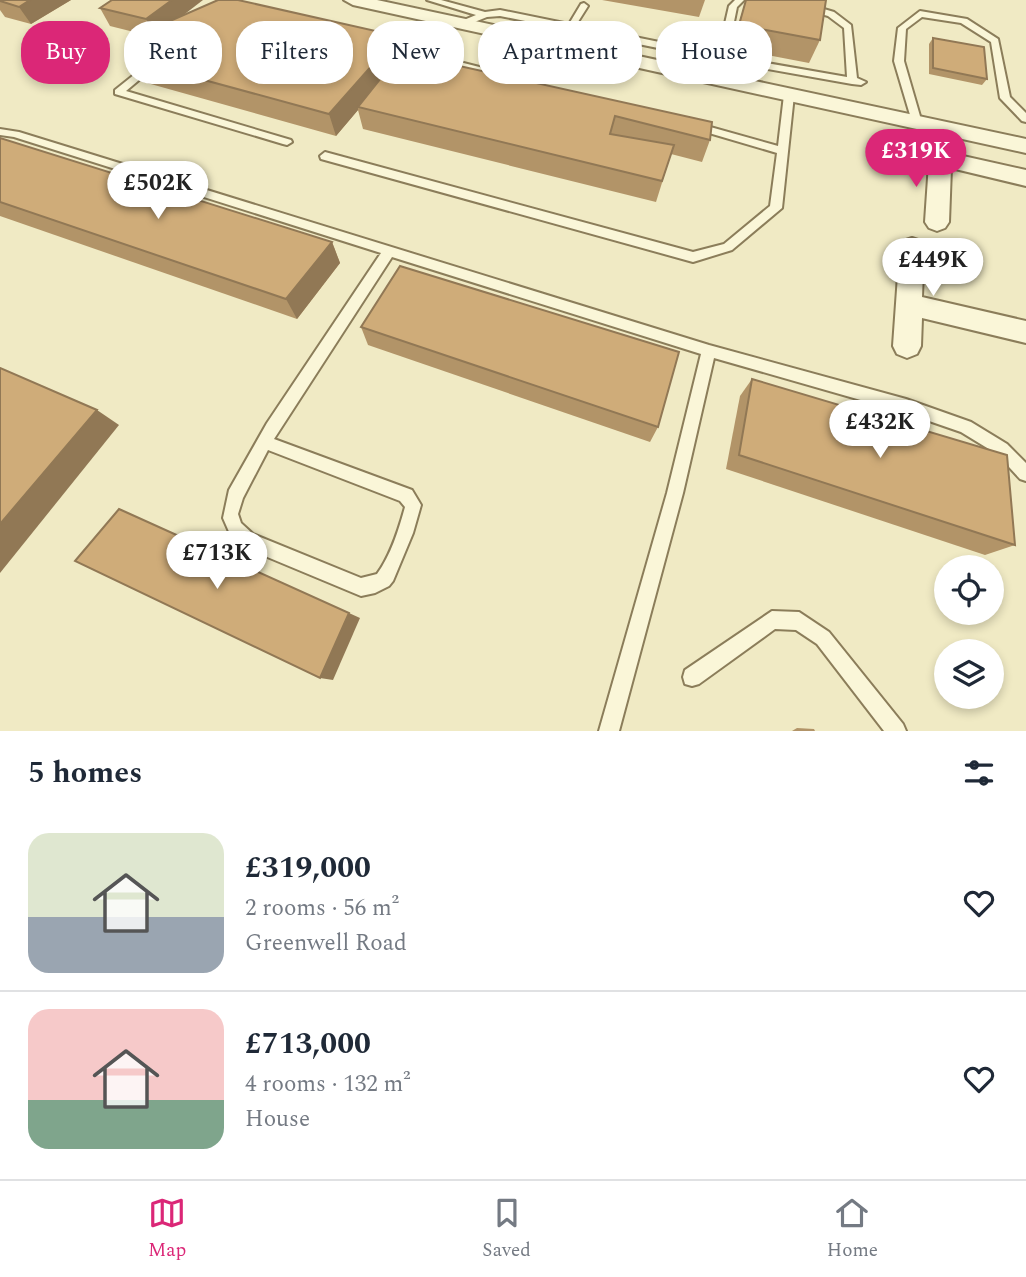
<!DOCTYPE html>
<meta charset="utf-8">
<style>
body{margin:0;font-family:Spectral,serif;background:#f2f2f3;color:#1f2937;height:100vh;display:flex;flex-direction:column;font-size:26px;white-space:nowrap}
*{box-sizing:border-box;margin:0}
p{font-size:23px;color:#747a83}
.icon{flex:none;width:38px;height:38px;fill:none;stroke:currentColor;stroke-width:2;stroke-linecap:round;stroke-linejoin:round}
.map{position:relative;height:731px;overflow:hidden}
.sheet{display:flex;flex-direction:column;background:#fff;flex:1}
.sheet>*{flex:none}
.banner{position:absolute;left:21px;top:21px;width:985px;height:63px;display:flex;gap:14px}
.buttons{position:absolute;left:934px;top:555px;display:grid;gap:14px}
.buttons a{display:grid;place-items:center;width:70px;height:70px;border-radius:50%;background:#fff;box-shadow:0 4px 10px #0003;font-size:35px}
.price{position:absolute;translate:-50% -60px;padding:0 16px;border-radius:24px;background:#fff;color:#222;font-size:23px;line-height:46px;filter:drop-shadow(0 2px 4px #0008)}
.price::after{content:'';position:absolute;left:50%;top:42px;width:21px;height:16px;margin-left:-10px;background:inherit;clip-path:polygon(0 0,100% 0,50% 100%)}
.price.selected{background:#db2777;color:#fff}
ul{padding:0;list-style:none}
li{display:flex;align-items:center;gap:21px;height:175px;padding:0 28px}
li+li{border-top:2px solid #e0e1e3}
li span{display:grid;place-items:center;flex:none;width:196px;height:140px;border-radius:21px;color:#555}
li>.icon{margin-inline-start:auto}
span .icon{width:84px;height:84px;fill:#fffc;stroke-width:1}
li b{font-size:30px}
h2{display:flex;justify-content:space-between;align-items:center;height:84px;padding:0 28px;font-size:30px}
.chip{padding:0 24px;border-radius:28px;background:#fff;box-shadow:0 4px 10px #0003;font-size:24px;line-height:63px}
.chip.selected{background:#db2777;color:#fff}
.menu{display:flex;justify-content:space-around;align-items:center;height:98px;border-top:2px solid #e0e1e3;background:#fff;font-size:19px;color:#747a83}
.menu a{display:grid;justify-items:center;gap:4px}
.menu .selected{color:#db2777}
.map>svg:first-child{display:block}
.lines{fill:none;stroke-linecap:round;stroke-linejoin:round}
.service-casing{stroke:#8b7d5a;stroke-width:4}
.minor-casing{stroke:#8b7d5a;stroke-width:4}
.service{fill:#faf6d8;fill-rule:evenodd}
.minor{fill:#faf6d8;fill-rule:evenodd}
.wall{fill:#b29468}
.shaded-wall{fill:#917855}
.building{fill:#cfac79;stroke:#917855;stroke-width:2}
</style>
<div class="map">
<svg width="1026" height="731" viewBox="0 0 1026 731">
<rect width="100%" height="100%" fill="#f0eac4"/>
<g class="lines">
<g class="service-casing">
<g id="service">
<polygon points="427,0 441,0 485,12 500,10 569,24 581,4 584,3 588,6 576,25 718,54 729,6 735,0 744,0 737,7 727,56 847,77 844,28 828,16 804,9 804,5 807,4 834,12 851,25 857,78 866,82 861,85 852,84 722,61 500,16 487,17 462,27 458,24 459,22 476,15"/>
<polygon points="920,11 967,19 998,39 1010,97 1026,113 1026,122 1022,121 1000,98 991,42 961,23 922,17 906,29 904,61 922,123 917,126 913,125 894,61 898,28"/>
<polygon points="432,55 503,73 505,75 500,78 429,60 427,58"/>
<polygon points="150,62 158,64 126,91 291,140 292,142 287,145 283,144 115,94 115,90"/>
<polygon points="789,92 794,95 782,208 732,250 693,262 321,159 320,156 325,152 693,252 724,244 770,206 777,153 692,128 691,126 696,123 778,146 784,95"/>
<path d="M0 129 19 132 709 345 906 399 971 422 1007 444 1026 463V481L1020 479 997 454 961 432 906 413 714 358 683 493 619 731H599L667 493 701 354 392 257 274 439 412 490 421 505 413 533 393 581 389 586 375 593 361 596 241 546 230 534 223 518 229 490 267 423 381 253 14 137 0 135ZM268 450 400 501 405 507C399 529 391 555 377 574L361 578 253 534 241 523 238 514 243 498Z"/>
<polygon points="772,611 799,612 829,632 903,724 906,731 884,731 817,644 796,630 775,629 699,684 692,686 685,684 683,677 685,670"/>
</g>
</g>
<g class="minor-casing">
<g id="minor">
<polygon points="344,0 377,0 1026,139 1026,153 353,5"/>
<polygon points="896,141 1026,170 1026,186 951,168 949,222 945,228 937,231 929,228 925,222 929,163 888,153 885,148 888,143"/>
<polygon points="912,238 921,241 924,247 922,297 1026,321 1026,343 922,318 921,346 917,354 907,358 897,354 893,346 900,247 903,241"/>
</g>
</g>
<use href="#service" class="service"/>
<use href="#minor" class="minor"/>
</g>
<g class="wall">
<polygon points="0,0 71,0 31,24 5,17 0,10"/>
<polygon points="602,0 705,0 699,17"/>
<polygon points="746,0 826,0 820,40 809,63 731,48"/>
<polygon points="100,8 184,15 401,53 710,140 702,162 671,154 656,202 363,129 358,110 336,136 140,81 127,59 150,36 110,26"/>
<polygon points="933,38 987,79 982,85 929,74 929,44"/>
<polygon points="0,138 332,242 340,263 297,319 0,216"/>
<polygon points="361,327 658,427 650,442 368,345"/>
<polygon points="752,379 1015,545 985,555 726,469 740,396"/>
<polygon points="797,728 814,729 815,731 792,731"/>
</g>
<g class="shaded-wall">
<polygon points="30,0 71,0 31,24 19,7"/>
<polygon points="172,0 203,0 155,37 146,19"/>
<polygon points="398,36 402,59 358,107 358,110 336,136 329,114"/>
<polygon points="332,242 340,263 297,319 286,299"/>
<polygon points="97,410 119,425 0,573 0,524"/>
<polygon points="349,613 360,618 333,680 320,678"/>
</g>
<g class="building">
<polygon points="0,0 30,0 19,7 0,1"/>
<polygon points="112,0 172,0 146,19 100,8"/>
<polygon points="218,0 238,0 398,36 329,114 127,59 163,24"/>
<polygon points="746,0 826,0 820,40 739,25"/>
<polygon points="933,38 984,47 987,79 933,68"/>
<polygon points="401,53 712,122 710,140 615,116 610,134 674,145 662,181 358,107"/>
<polygon points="0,138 332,242 286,299 0,202"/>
<polygon points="400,266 679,352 658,427 361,327"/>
<polygon points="0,368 97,410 0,524"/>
<polygon points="752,379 1007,455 1015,545 739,455"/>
<polygon points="119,509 349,613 320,678 75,561"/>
</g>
</svg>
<div class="buttons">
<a><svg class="icon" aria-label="locate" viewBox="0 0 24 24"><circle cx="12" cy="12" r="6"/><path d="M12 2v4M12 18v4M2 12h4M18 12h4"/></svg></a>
<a><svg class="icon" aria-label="layers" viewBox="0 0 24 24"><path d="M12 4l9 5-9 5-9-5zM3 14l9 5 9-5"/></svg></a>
</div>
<b class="price selected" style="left:916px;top:189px">£319K</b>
<b class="price" style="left:158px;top:221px">£502K</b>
<b class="price" style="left:933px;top:298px">£449K</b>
<b class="price" style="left:880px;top:460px">£432K</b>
<b class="price" style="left:217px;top:591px">£713K</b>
<div class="banner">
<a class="chip selected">Buy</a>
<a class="chip">Rent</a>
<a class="chip">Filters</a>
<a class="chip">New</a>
<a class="chip">Apartment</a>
<a class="chip">House</a>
</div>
</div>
<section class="sheet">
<h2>5 homes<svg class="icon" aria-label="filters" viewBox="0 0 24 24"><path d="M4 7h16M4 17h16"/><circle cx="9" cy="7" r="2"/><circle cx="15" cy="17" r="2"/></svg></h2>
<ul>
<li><span style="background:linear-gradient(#dfe7d0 60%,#9aa5b1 0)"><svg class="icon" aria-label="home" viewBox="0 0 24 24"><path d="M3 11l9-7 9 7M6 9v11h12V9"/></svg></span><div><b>£319,000</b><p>2 rooms · 56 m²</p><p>Greenwell Road</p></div><svg class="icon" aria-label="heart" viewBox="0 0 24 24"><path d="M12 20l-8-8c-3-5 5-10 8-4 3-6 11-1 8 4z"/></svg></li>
<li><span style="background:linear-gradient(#f6c9c9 65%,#7fa58c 0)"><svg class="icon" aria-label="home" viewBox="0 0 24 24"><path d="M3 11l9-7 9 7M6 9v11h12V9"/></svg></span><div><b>£713,000</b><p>4 rooms · 132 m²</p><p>House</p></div><svg class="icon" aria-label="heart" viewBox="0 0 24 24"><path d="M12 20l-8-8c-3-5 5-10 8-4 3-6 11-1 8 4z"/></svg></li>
</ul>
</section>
<nav class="menu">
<a class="selected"><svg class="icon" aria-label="map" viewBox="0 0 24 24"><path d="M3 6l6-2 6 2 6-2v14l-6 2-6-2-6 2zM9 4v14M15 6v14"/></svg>Map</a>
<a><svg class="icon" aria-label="saved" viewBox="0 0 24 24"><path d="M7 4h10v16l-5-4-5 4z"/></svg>Saved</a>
<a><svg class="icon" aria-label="home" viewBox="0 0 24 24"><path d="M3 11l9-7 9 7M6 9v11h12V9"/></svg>Home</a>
</nav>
